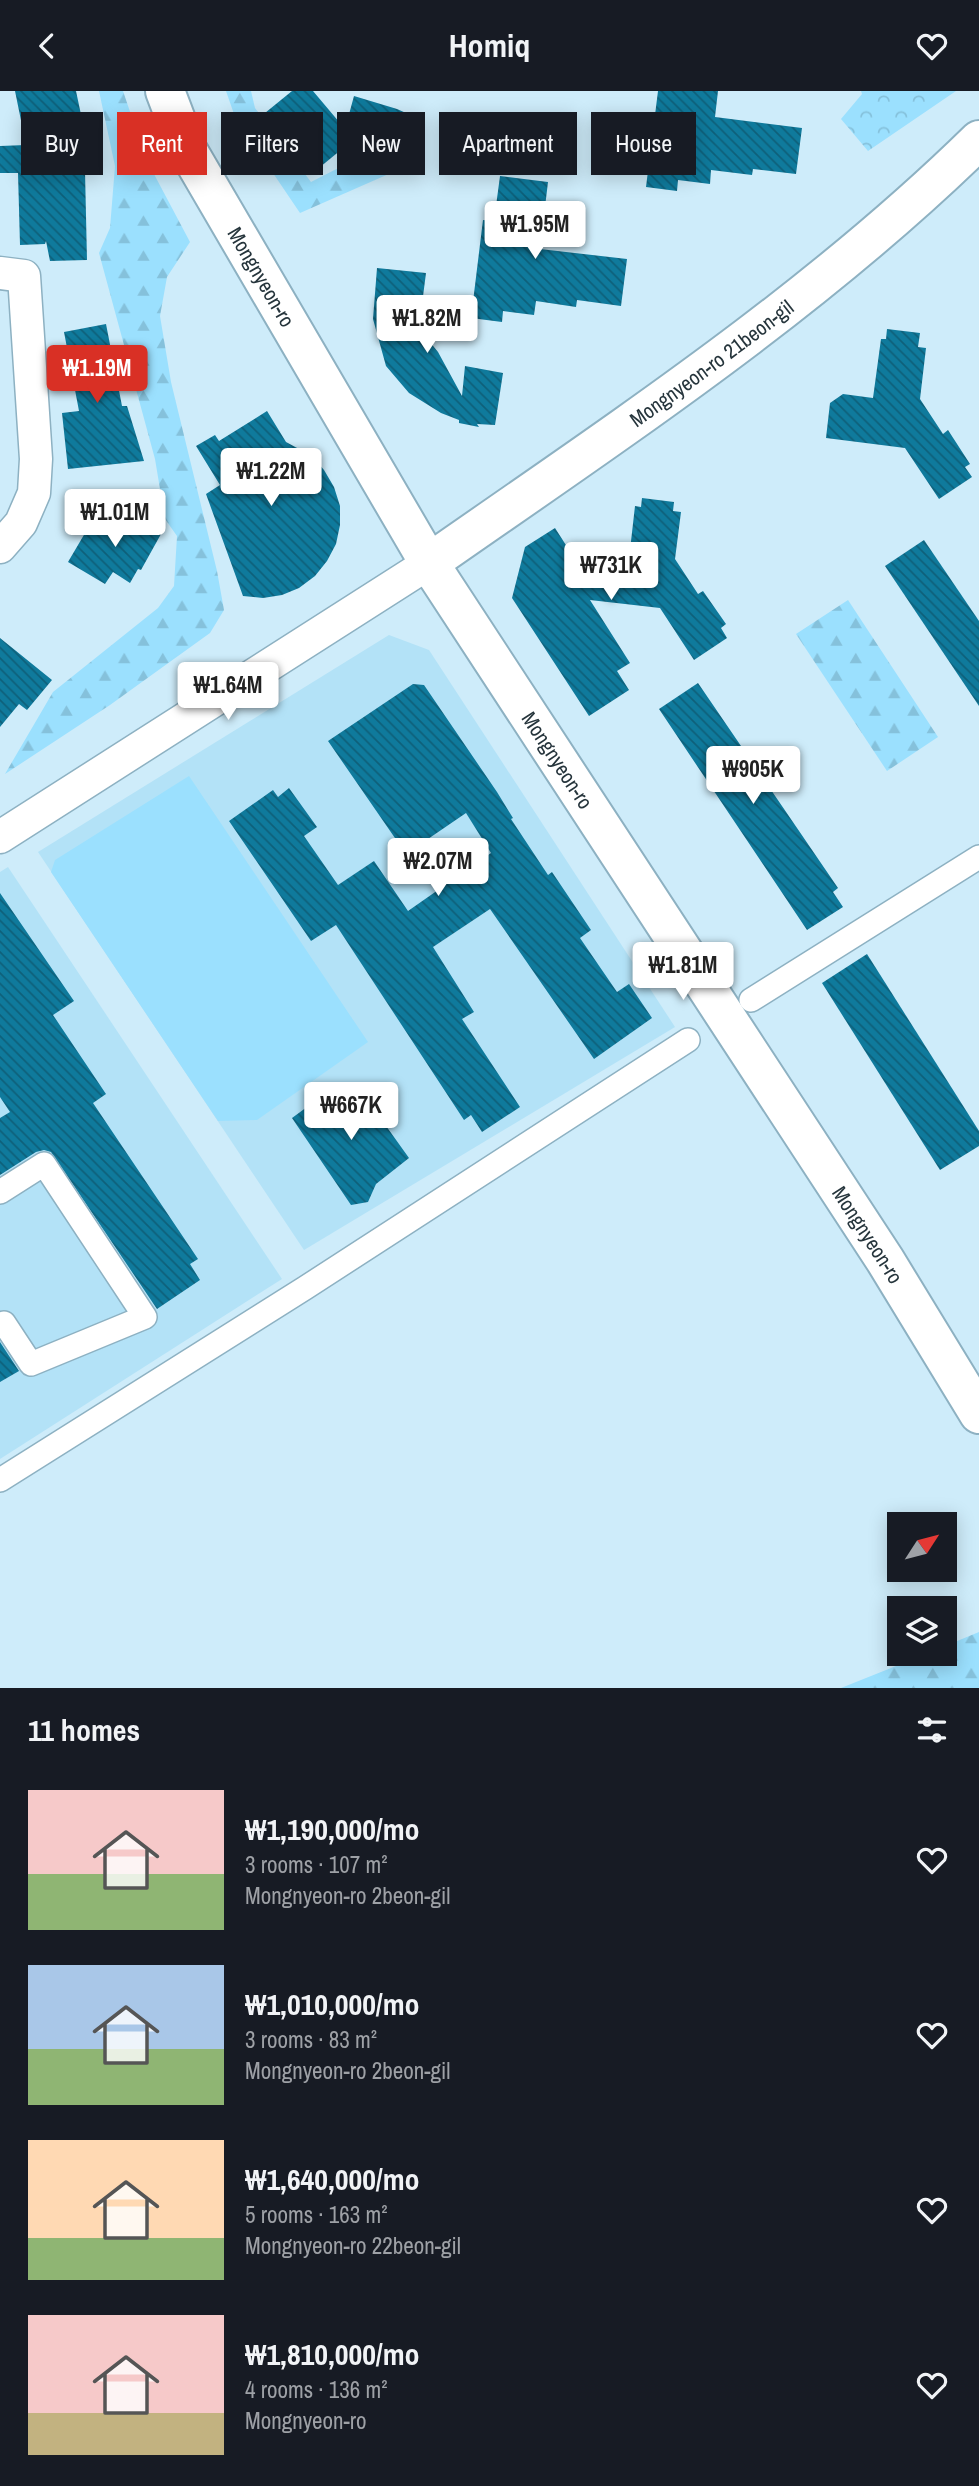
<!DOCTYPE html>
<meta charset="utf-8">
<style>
body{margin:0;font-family:"Archivo Narrow",sans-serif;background:#20242c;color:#f1f3f6;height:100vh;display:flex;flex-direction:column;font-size:26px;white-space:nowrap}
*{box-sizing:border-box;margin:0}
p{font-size:23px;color:#9ea1a6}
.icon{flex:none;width:38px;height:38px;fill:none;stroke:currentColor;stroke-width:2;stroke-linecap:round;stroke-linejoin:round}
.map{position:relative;height:1597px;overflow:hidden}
.details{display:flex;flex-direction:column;background:#171b24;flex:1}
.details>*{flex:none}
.banner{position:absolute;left:21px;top:21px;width:938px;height:63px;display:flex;gap:14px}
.needle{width:46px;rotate:54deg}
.buttons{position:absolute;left:887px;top:1421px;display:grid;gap:14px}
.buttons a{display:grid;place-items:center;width:70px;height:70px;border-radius:0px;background:#171b24;box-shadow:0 4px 18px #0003;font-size:35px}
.price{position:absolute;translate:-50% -60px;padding:0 16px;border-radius:7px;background:#fff;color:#222;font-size:23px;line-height:46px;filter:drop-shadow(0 2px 4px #0008)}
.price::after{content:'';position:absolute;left:50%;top:42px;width:21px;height:16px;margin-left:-10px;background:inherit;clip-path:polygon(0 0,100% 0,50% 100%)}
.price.on{background:#d93025;color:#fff}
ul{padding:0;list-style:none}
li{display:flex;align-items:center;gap:21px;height:175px;padding:0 28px}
li span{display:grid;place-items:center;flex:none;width:196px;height:140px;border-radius:0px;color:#555}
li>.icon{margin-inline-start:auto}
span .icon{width:84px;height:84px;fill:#fffc;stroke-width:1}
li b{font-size:30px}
h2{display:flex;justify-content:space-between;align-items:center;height:84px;padding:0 28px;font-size:30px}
.pill{padding:0 24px;border-radius:0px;background:#171b24;box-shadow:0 4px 18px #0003;font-size:24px;line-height:63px}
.pill.on{background:#d93025;color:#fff}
header{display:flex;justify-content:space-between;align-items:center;height:91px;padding:0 28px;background:#171b24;font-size:32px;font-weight:800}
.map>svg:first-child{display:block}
.built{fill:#b3e2f7}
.forest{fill:url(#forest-firs)}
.park{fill:url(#park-crowns)}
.pitch{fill:#9be0fe}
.building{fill:url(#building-back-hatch)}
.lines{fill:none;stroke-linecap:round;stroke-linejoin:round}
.pedestrian-casing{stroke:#8db1c2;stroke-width:26}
.minor-casing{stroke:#8db1c2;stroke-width:35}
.tertiary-casing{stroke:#8db1c2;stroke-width:42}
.secondary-casing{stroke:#8db1c2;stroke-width:42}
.pedestrian{stroke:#fff;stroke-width:23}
.minor{stroke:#fff;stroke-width:32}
.tertiary{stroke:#fff;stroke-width:38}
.secondary{stroke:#fff;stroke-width:38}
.labels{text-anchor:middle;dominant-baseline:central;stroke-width:7;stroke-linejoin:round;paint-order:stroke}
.street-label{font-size:21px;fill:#26353c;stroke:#ceecfa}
</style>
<header><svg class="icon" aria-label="back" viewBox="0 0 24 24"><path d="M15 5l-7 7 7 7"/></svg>Homiq<svg class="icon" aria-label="heart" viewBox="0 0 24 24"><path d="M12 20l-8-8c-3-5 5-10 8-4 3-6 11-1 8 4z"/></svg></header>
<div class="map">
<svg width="979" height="1597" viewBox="0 0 979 1597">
<defs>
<pattern id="forest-firs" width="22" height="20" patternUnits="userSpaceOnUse" patternTransform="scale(1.75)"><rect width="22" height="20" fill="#9be0fe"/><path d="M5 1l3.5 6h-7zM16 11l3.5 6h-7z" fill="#85c1db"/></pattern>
<pattern id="park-crowns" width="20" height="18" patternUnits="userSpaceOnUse" patternTransform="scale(1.75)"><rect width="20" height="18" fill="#9be0fe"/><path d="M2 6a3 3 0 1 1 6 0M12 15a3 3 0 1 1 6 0" fill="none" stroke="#85c1db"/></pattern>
<pattern id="building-back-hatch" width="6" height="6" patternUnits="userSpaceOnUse" patternTransform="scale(1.75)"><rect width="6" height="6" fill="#0f7a9c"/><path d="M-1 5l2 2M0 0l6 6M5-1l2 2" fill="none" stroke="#0e607a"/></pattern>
</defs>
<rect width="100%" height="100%" fill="#ceecfa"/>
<g class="built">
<polygon points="389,544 429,559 675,936 304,1159 38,761"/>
<polygon points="8,776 282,1188 0,1368 0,781"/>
</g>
<g class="forest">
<polygon points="99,0 123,0 146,68 190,151 167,186 160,225 171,291 217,480 224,519 210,542 110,614 5,683 53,601 158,517 174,495 177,445 165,428 155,368 99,162 110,137 115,75"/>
<polygon points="226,0 251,0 255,17 311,91 354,69 393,73 391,82 300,122 235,26"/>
<polygon points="848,509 938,646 887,680 796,543"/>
<polygon points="979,1541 979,1597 841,1597 926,1563 945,1563 945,1555"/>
</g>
<polygon class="park" points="861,0 956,0 868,60 841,28 862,3"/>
<polygon class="pitch" points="189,685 368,951 257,1029 218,1030 51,781 55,769"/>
<g class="building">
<polygon points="15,0 76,0 87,52 88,80 85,80 87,169 50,170 46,150 45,153 20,154 18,82 0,82 0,55 26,54"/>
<polygon points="292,0 313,0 345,38 354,5 397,18 406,22 411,30 412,39 410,49 404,56 395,59 386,59 353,49 314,81 265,22"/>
<polygon points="658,0 718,0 715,26 802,37 796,83 753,78 752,84 711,79 710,93 678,89 677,100 646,96"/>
<polygon points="500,85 548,91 540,158 627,168 621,215 577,209 576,216 536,210 534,224 503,220 502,231 471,227 483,129 494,130"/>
<polygon points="377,177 426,182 421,221 404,219 438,261 462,305 465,275 503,282 495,334 477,333 479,336 459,332 459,329 441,322 409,302 386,275 373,228"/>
<polygon points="106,233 122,315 127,315 144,370 68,378 62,322 79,320 64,241"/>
<polygon points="887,238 920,242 918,256 926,257 920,308 943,343 948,339 970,373 965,376 972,386 939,408 905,357 826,347 830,312 843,303 873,307 881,248 886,248"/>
<polygon points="267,320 286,351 312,365 324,379 334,396 340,415 340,434 336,453 327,470 315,485 299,497 282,504 263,507 243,505 206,403 220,394 196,355 215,344 219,350"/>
<polygon points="642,407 674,411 673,420 681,421 675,468 698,503 703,500 726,533 721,537 727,547 694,569 660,517 590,509 630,572 617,580 629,599 589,625 512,507 525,456 555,437 580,476 598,464 629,468 635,415 641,416"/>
<polygon points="106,420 130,435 135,427 161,443 141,479 138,478 130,492 113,481 105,493 68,471 88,437 94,440"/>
<polygon points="924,449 979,530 979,615 885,475"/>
<polygon points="0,547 52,589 27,619 19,613 0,636"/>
<polygon points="698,592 838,797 833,801 843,816 807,839 659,618"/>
<polygon points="413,593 424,594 497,701 513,727 511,728 548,784 552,781 591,839 580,847 617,901 629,893 652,927 594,968 490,818 433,856 474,921 462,928 520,1016 482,1041 471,1024 464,1029 336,834 311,850 229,730 273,699 278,706 289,697 317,736 304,745 338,794 374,770 408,820 491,762 466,722 406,763 328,650"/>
<polygon points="0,802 74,910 53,924 106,1003 93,1012 198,1168 190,1173 200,1189 157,1218 51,1061 44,1059 36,1061 0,1084 0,1027 10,1021 0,1006"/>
<polygon points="867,863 979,1040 979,1055 940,1079 822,892"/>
<polygon points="356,993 409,1067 376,1093 368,1111 351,1114 292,1027 326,1002 329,1005 344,994 348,999"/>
<polygon points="0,1251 19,1280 0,1291"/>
</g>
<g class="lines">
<g class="pedestrian-casing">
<g id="pedestrian">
<polyline points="751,909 979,766"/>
<polyline points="0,1101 44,1073 145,1226 31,1273 4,1232 0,1235"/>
<polyline points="0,1389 305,1197 688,949"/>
</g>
</g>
<g class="minor-casing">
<g id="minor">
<polyline points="0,182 24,185 36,368 34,402 21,432 0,456"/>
<polyline points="0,746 429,472"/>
</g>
</g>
<g class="tertiary-casing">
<g id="tertiary">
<path id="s1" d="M429 472C618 340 814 211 979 49"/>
</g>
</g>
<g class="secondary-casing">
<g id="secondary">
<path id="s2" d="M165 0 187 58 429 472 885 1169 979 1323"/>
</g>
</g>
<use href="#pedestrian" class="pedestrian"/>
<use href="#minor" class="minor"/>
<use href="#tertiary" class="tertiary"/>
<use href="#secondary" class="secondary"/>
</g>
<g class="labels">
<g class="street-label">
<text stroke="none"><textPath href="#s2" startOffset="210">Mongnyeon-ro</textPath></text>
<text stroke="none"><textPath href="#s1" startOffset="346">Mongnyeon-ro 21beon-gil</textPath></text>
<text stroke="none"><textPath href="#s2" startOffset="777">Mongnyeon-ro</textPath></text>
<text stroke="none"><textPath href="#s2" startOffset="1344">Mongnyeon-ro</textPath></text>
</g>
</g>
</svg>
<div class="buttons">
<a><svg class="needle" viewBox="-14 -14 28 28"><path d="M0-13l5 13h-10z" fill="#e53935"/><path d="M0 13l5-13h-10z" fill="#9ea1a6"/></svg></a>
<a><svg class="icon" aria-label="layers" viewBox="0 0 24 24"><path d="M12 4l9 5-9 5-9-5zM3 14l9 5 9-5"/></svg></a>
</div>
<b class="price" style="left:535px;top:170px">₩1.95M</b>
<b class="price" style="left:427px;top:264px">₩1.82M</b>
<b class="price on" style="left:97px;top:314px">₩1.19M</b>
<b class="price" style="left:271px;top:417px">₩1.22M</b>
<b class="price" style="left:115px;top:458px">₩1.01M</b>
<b class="price" style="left:611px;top:511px">₩731K</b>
<b class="price" style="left:228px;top:631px">₩1.64M</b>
<b class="price" style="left:753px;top:715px">₩905K</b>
<b class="price" style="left:438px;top:807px">₩2.07M</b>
<b class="price" style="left:683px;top:911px">₩1.81M</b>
<b class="price" style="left:351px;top:1051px">₩667K</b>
<div class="banner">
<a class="pill">Buy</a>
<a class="pill on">Rent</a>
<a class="pill">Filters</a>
<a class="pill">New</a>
<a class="pill">Apartment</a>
<a class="pill">House</a>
</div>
</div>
<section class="details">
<h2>11 homes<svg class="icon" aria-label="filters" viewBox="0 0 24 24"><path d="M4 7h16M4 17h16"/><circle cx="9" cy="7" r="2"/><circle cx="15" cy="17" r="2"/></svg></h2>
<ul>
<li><span style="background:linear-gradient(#f6c9c9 60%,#8fb573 0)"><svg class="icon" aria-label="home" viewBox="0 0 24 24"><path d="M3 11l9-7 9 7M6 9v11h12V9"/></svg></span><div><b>₩1,190,000/mo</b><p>3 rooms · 107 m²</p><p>Mongnyeon-ro 2beon-gil</p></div><svg class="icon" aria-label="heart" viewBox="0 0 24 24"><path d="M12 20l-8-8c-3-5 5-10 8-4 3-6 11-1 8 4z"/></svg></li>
<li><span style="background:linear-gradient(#a9c7e8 60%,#8fb573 0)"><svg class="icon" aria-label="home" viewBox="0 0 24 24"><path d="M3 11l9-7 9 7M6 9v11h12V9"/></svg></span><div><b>₩1,010,000/mo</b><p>3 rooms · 83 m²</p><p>Mongnyeon-ro 2beon-gil</p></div><svg class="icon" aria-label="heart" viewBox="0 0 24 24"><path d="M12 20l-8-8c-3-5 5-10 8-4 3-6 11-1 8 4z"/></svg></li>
<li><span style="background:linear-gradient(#ffd9b3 70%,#8fb573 0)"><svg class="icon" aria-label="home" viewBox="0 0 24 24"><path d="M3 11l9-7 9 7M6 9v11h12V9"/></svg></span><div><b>₩1,640,000/mo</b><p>5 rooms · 163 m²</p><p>Mongnyeon-ro 22beon-gil</p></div><svg class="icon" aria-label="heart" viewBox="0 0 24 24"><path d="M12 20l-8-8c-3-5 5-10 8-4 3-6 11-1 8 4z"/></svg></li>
<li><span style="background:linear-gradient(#f6c9c9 70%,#c2b280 0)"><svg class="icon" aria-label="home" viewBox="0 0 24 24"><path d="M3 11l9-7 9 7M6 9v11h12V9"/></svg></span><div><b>₩1,810,000/mo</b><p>4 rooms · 136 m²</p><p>Mongnyeon-ro</p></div><svg class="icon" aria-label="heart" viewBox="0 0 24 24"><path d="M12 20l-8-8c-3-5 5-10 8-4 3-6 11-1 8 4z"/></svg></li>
</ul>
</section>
